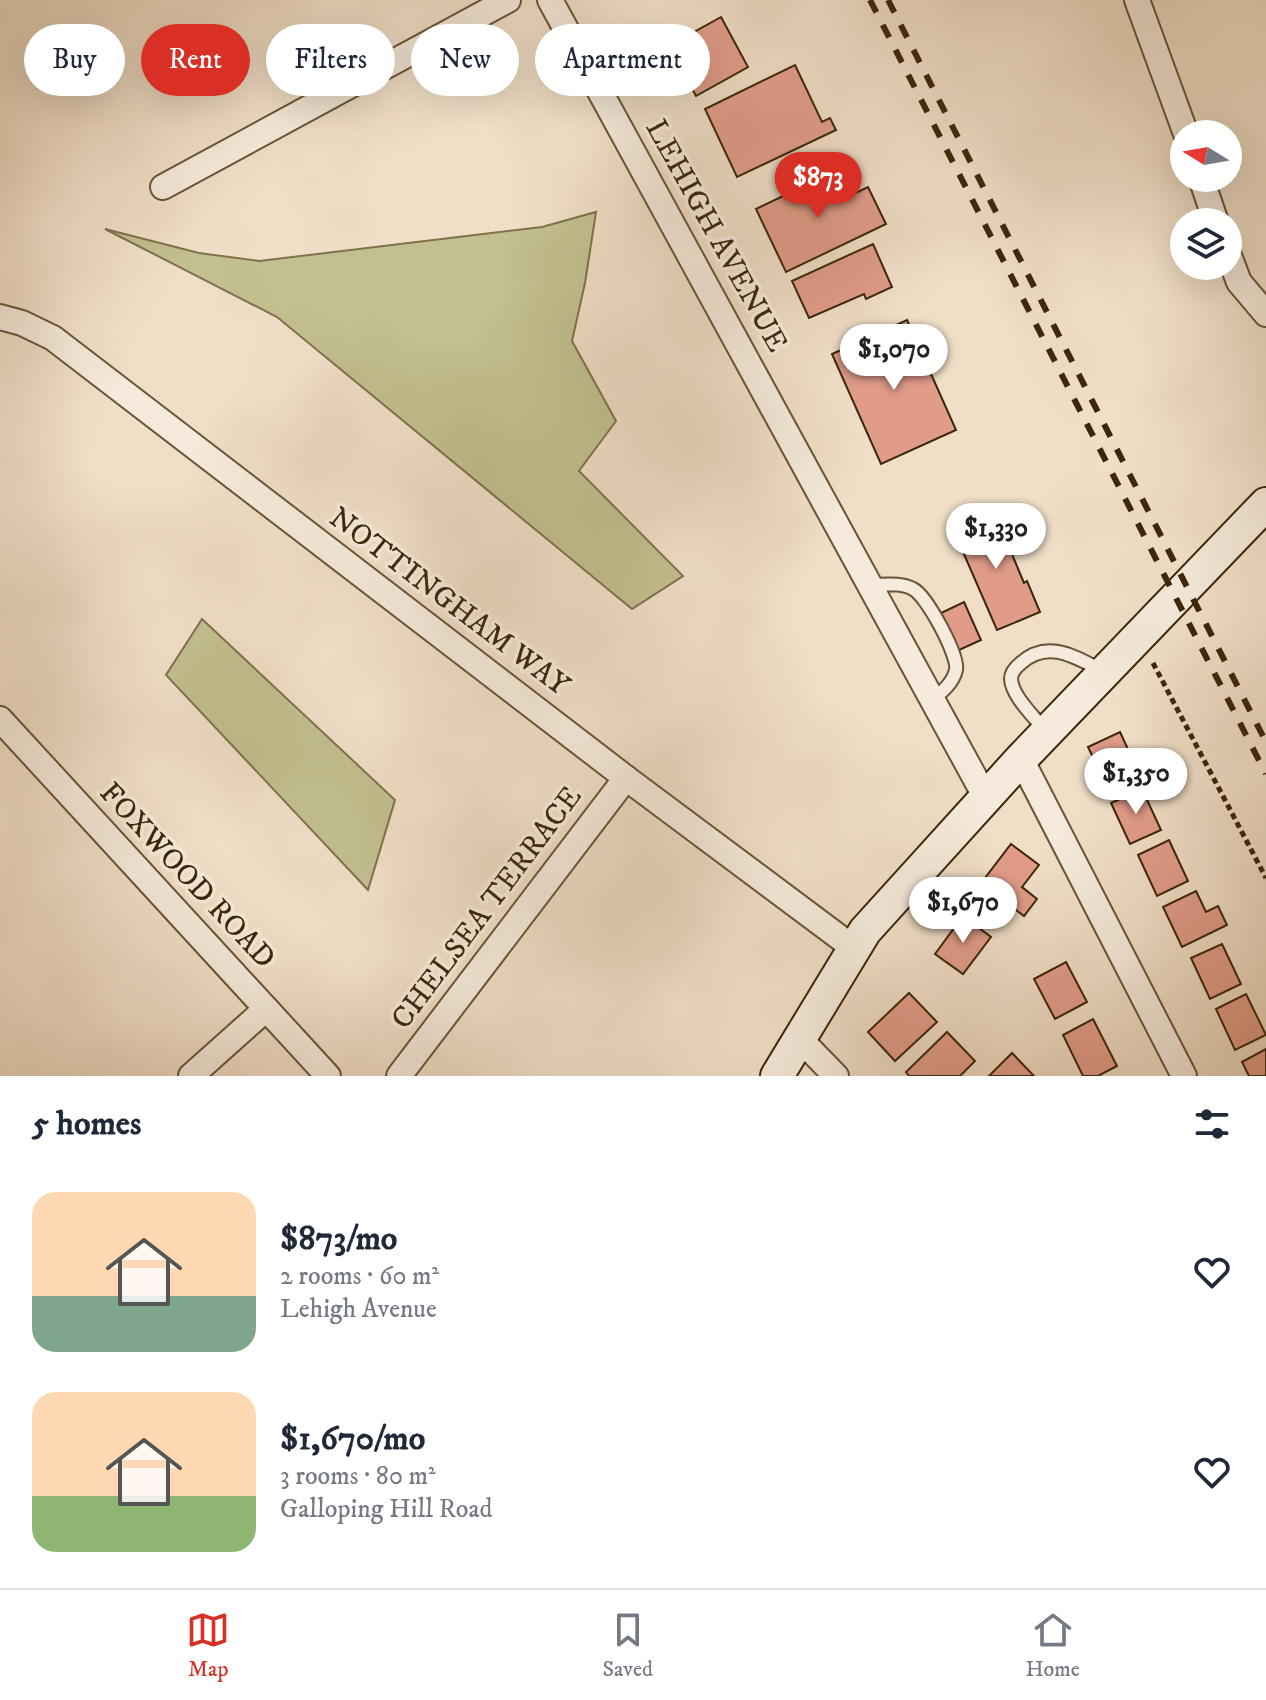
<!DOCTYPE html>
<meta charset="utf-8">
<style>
body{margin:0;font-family:"IM FELL DW Pica",serif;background:#f6f6f7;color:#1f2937;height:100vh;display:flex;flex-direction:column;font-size:30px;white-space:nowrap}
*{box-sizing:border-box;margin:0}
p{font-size:26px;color:#747a83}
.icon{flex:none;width:44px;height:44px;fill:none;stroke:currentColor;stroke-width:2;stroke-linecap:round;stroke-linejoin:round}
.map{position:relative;height:1076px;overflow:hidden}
.panel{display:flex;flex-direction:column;background:#fff;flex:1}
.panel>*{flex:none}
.guide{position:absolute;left:24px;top:24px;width:800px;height:72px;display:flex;gap:16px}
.needle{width:52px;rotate:281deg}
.tools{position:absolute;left:1170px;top:120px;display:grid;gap:16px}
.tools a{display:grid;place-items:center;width:72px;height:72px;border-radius:50%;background:#fff;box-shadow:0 8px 32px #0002;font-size:40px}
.price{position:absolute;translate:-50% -68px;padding:0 18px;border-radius:28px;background:#fff;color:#222;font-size:26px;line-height:52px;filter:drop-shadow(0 2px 4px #0008)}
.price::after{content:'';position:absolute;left:50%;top:48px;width:24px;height:18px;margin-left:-12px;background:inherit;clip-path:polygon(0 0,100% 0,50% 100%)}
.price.current{background:#d93025;color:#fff}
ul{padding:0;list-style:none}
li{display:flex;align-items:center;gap:24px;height:200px;padding:0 32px}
li span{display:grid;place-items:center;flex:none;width:224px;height:160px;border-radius:24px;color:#555}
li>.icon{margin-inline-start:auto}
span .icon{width:96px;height:96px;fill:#fffc;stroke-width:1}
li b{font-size:34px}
h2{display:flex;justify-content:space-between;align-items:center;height:96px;padding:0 32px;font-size:34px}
.pill{padding:0 28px;border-radius:36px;background:#fff;box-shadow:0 8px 32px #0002;font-size:28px;line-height:72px}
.pill.current{background:#d93025;color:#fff}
.dock{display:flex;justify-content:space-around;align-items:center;height:112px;border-top:2px solid #e0e1e3;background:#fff;font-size:22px;color:#747a83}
.dock a{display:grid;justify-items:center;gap:4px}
.dock .current{color:#d93025}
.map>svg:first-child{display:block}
.green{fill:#c2bf90;stroke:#7f724c;stroke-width:2}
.building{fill:#e19c89;stroke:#3c2609;stroke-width:2}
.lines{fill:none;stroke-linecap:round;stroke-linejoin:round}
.service-casing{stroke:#695438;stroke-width:16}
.minor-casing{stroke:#695438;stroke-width:28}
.secondary-casing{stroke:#3c2609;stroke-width:36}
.path{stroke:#3c2609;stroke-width:5;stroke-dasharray:6 4;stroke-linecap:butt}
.service{stroke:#f5eadb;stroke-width:12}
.minor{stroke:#f5eadb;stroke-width:24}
.secondary{stroke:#f5eadb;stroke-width:32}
.rail{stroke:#3c2609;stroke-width:6;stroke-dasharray:14 14;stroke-linecap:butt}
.labels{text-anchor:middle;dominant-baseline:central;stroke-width:7;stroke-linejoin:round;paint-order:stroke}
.street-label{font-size:30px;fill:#3c2609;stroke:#f5eadb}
</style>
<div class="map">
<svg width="1266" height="1076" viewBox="0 0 1266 1076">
<rect width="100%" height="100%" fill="#f0dec7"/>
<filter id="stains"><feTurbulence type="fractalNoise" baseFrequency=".0025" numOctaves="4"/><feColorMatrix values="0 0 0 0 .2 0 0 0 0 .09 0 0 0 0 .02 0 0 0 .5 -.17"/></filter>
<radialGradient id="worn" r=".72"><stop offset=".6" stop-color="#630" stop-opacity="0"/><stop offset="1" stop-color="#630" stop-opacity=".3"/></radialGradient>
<g class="green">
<polygon points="596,212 585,283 572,341 616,421 579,471 683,576 632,609 277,317 105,229 199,253 259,261 542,227"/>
<polygon points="202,619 395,800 368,890 166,675"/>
</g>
<g class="building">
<polygon points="721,17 748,67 696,96 669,46"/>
<polygon points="795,65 822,122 830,118 836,130 737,177 705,109"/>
<polygon points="833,172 845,198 868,187 886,224 786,272 756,209"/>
<polygon points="873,244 892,287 866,299 864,294 809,318 792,281"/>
<polygon points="907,320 956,430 881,464 832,354"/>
<polygon points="994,511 1024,583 1027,581 1040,612 997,630 953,529"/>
<polygon points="964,602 981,640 957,651 939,614"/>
<polygon points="1120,732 1139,773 1108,788 1088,747"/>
<polygon points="1142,789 1161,830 1130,844 1111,803"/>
<polygon points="1169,840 1188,881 1157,896 1138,855"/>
<polygon points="1011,844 1039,865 1022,887 1037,899 1024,916 1009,905 1001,916 972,895"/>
<polygon points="1196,891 1206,912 1218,906 1227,925 1182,947 1163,907"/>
<polygon points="963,916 991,937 963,974 935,954"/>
<polygon points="1222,944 1241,984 1210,999 1191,958"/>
<polygon points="1066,962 1087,1002 1055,1019 1034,979"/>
<polygon points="909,993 937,1022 895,1061 868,1032"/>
<polygon points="1246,994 1266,1035 1235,1050 1216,1009"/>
<polygon points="1093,1019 1117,1066 1098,1076 1083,1076 1063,1035"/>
<polygon points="947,1032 975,1061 960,1076 909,1076 906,1072"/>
<polygon points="1266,1049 1266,1076 1249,1076 1242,1062"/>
<polygon points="1012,1053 1034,1076 989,1076"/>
</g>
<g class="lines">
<g class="service-casing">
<g id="service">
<path d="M870 585C884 585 901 582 913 589 927 596 959 656 956 670 953 683 942 692 933 699"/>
<path d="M1046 732C1036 718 1012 697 1011 679 1011 672 1016 667 1021 663 1048 639 1075 657 1103 671"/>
</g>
</g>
<g class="minor-casing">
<g id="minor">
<polyline points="550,0 986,798"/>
<polyline points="1137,0 1186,134"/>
<polyline points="1201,178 1216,222"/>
<polyline points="163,187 508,0"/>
<polyline points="1228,253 1239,282 1266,314"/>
<polyline points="0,317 22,323 53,338 626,778 855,949"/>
<polyline points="0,719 328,1076"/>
<polyline points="1021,759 1184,1076"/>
<polyline points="800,1039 836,1076"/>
<polyline points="191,1076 266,1009"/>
<polyline points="399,1076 626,778"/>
</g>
</g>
<g class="secondary-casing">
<polyline id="secondary" points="777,1076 865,931 1021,759 1266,504"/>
</g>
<polyline class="path" points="1153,663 1266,878"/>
<use href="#service" class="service"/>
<use href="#minor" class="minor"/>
<use href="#secondary" class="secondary"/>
<g class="rail">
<polyline points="870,0 1266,774"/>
<polyline points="888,0 1266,742"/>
</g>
</g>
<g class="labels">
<g class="street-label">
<text transform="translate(716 236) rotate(61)">LEHIGH AVENUE</text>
<text transform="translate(449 602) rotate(37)">NOTTINGHAM WAY</text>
<text transform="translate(187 876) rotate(47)">FOXWOOD ROAD</text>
<text transform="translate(487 908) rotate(-53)">CHELSEA TERRACE</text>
</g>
</g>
<rect width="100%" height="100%" filter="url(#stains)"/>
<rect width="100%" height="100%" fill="url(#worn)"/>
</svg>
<div class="tools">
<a><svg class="needle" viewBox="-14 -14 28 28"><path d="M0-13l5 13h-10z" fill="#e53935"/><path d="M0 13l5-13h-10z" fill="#747a83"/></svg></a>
<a><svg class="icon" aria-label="layers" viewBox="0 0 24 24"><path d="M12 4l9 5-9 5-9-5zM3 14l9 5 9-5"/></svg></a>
</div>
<b class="price current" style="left:818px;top:220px">$873</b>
<b class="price" style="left:894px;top:392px">$1,070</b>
<b class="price" style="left:996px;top:571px">$1,330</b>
<b class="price" style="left:1136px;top:816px">$1,350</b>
<b class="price" style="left:963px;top:945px">$1,670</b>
<div class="guide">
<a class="pill">Buy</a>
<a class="pill current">Rent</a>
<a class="pill">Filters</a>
<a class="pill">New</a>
<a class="pill">Apartment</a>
</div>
</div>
<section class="panel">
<h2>5 homes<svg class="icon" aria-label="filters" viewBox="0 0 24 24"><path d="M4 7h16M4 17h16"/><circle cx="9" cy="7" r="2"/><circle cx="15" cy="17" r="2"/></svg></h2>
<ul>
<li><span style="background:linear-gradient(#ffd9b3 65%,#7fa58c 0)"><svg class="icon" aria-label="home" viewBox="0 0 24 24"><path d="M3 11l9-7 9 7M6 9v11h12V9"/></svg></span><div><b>$873/mo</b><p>2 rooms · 60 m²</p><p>Lehigh Avenue</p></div><svg class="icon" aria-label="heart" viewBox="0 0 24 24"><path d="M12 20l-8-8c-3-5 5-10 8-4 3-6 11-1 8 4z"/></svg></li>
<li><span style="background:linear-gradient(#ffd9b3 65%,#8fb573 0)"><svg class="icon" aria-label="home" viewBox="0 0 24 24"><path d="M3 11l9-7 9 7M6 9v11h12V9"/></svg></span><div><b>$1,670/mo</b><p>3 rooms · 80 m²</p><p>Galloping Hill Road</p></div><svg class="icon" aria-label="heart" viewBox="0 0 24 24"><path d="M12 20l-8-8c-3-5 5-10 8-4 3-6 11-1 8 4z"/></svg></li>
</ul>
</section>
<nav class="dock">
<a class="current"><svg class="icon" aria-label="map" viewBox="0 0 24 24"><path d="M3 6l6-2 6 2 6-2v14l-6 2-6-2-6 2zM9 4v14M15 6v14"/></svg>Map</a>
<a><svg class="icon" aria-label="saved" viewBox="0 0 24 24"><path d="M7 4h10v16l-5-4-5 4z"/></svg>Saved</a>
<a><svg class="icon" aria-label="home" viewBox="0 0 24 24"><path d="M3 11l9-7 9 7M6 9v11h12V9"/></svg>Home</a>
</nav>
